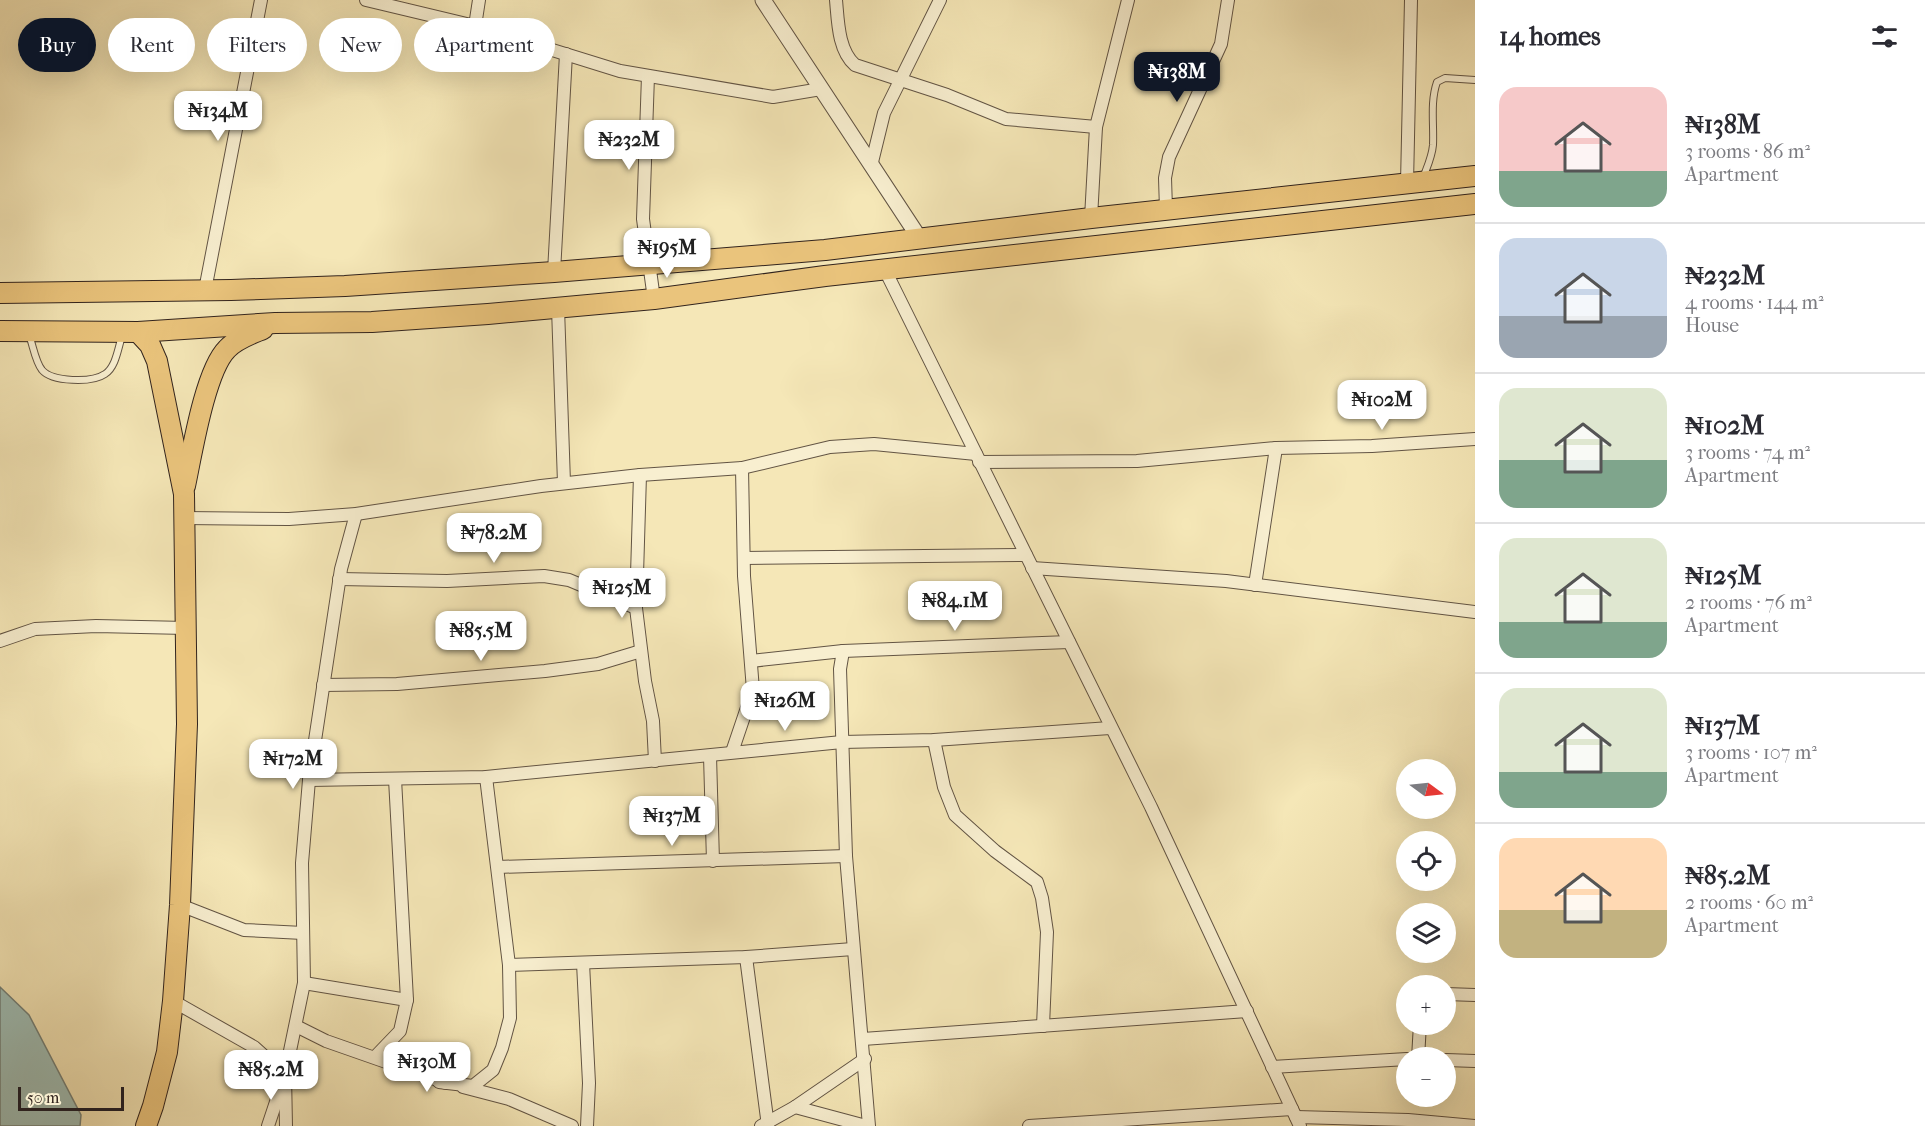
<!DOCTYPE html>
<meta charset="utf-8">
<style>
body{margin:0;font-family:"IM FELL French Canon",serif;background:#f2f2f3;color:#2b2b33;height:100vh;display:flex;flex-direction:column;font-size:22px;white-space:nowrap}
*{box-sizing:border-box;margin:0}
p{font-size:20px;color:#7c7c81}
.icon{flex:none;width:33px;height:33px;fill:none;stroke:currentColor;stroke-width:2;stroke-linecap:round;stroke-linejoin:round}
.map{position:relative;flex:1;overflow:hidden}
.sheet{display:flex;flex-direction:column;background:#fff;width:450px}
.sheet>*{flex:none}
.top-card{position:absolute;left:18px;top:18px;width:570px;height:54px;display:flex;gap:12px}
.needle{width:39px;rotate:105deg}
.tools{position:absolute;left:1396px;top:759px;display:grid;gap:12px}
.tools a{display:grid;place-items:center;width:60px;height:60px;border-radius:50%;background:#fff;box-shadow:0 6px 24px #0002;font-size:30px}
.scale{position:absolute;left:18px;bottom:15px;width:106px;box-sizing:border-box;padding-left:6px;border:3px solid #31231d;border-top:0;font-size:16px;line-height:21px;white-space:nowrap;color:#31231d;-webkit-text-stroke:4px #f8efd0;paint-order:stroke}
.price{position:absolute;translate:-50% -51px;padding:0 14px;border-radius:12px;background:#fff;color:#222;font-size:20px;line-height:39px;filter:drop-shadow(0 2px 3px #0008)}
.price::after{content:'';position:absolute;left:50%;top:36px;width:18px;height:14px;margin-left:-9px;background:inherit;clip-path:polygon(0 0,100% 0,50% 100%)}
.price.active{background:#111827;color:#fff}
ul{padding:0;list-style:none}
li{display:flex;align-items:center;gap:18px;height:150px;padding:0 24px}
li+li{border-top:2px solid #e1e1e2}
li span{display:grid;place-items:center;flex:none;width:168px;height:120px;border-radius:18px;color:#555}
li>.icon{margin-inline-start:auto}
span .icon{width:72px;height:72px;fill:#fffc;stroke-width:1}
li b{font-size:26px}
h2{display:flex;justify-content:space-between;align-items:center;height:72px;padding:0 24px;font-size:26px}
.chip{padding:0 21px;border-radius:27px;background:#fff;box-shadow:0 6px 24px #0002;font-size:21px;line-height:54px}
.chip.active{background:#111827;color:#fff}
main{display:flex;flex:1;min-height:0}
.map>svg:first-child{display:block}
.water{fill:#9ebeb6;stroke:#728079;stroke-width:1.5}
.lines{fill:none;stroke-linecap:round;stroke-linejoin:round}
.service-casing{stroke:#625444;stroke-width:8}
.minor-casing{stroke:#625444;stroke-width:14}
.tertiary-casing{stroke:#625444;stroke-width:17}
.primary-casing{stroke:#31231d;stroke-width:22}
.service{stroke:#f8efd0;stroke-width:6}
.minor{stroke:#f8efd0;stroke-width:12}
.tertiary{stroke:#f8efd0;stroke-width:15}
.primary{stroke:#eac47c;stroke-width:20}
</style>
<main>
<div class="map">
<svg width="1475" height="1126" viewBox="0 0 1475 1126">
<rect width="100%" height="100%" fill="#f5e7b7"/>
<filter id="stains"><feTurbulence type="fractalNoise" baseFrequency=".00333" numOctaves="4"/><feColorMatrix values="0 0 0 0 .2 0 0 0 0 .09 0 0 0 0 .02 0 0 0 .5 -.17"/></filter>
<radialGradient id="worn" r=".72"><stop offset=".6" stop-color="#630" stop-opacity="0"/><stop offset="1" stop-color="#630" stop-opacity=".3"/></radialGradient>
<polygon class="water" points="0,987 29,1015 81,1115 80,1126 0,1126"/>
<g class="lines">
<g class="service-casing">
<g id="service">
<path d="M1423 178C1427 167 1432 157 1433 145 1434 124 1430 102 1437 82L1445 78 1475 80"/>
<path d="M29 335C33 345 35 361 42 370 52 382 92 383 105 374 116 367 118 348 122 336"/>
</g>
</g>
<g class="minor-casing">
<g id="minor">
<polyline points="366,0 475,26 620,71 773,97 821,89"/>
<path d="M836 0C838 21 838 50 855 65L947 95 1006 119 1096 127"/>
<polyline points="475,26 479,0"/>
<polyline points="648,76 643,219 654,299"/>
<polyline points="871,166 884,113 940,0"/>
<polyline points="1407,183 1411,0"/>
<polyline points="1166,209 1165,178 1169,157 1221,44 1228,0"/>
<polyline points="1091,218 1096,127 1128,0"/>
<polyline points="885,270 1151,807 1300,1126"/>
<polyline points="554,272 566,54"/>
<polyline points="205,290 261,0"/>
<polyline points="558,308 564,483"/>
<polyline points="979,462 1137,461 1276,448 1372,446 1475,439"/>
<polyline points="640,475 636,608 645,681 653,721 655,761"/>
<polyline points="184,518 289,519 356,514 541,486 640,475 742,468 830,447 874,444 976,454"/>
<polyline points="744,558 1026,555"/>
<polyline points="1032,568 1226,581 1475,612"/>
<polyline points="339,579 447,581 544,576 569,580 636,608"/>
<polyline points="1255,585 1276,448"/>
<polyline points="0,641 35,629 96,626 186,628"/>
<polyline points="843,651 840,669 846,856 869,1126"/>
<polyline points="751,661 843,651 1069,642"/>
<polyline points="323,685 397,684 545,671 598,664 641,651"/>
<polyline points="934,740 944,787 955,815 995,851 1037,882 1042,898 1047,932 1043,1026"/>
<polyline points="732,752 753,690 744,576 742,468"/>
<polyline points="710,756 713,861"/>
<polyline points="309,780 486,777 842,742 934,740 1110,728"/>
<polyline points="498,867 846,856"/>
<polyline points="180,905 244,930 303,933"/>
<polyline points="746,957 768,1126"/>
<polyline points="583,963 589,1083 587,1126"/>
<polyline points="509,965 746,957 853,949"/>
<polyline points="304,983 407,1000"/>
<polyline points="1446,994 1475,995"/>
<polyline points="173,1001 254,1047 285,1075 286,1126"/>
<polyline points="296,1026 326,1041 446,1083"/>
<polyline points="863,1039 1247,1011"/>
<polyline points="375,1057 400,1031 407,1000 395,779"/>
<polyline points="1418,1058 1420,1024"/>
<polyline points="1446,1060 1475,1061"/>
<polyline points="1272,1067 1407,1059"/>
<polyline points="439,1082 473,1086 493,1070 502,1048 510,1018 509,965 486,777"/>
<polyline points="463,1087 509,1099 572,1126"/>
<polyline points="795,1107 866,1126"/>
<polyline points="1296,1117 1408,1120 1475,1126"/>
<polyline points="268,1126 285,1075 304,983 302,863 309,780 341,569 356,514"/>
<polyline points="761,1126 795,1107 865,1059"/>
<polyline points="1029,1126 1292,1109"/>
</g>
</g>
<g class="tertiary-casing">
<polyline id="tertiary" points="763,0 920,239"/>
</g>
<g class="primary-casing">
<g id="primary">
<polyline points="0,293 231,290 345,286 554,272 825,250 1091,218 1475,176"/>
<polyline points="0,331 138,332 275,323 372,322 488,314 654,299 825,276 1475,204"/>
<polyline points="138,332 150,345 157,361 184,494 187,724 180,905 173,1001 167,1052 153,1106 146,1126"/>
<path d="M185 486C192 453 205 371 227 349 236 339 251 334 263 329"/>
</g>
</g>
<use href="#service" class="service"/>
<use href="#minor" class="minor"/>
<use href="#tertiary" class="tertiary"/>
<use href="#primary" class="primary"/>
</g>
<rect width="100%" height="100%" filter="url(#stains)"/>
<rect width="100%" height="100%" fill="url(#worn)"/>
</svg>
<div class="tools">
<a><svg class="needle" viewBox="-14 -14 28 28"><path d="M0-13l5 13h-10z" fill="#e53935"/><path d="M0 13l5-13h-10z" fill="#7c7c81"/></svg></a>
<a><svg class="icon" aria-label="locate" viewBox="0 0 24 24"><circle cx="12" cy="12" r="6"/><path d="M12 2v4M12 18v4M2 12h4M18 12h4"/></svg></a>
<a><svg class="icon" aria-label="layers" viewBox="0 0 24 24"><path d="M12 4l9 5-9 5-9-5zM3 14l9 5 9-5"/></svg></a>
<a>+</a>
<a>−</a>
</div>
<div class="scale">50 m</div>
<b class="price active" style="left:1177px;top:103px">₦138M</b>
<b class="price" style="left:218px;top:142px">₦134M</b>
<b class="price" style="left:629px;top:171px">₦232M</b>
<b class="price" style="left:667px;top:279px">₦195M</b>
<b class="price" style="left:1382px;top:431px">₦102M</b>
<b class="price" style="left:494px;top:564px">₦78.2M</b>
<b class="price" style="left:622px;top:619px">₦125M</b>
<b class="price" style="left:955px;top:632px">₦84.1M</b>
<b class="price" style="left:481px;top:662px">₦85.5M</b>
<b class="price" style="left:785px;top:732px">₦126M</b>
<b class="price" style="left:293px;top:790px">₦172M</b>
<b class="price" style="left:672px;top:847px">₦137M</b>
<b class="price" style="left:427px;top:1093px">₦130M</b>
<b class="price" style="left:271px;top:1101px">₦85.2M</b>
<div class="top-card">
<a class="chip active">Buy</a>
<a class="chip">Rent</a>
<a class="chip">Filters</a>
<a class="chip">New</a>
<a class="chip">Apartment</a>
</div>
</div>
<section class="sheet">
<h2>14 homes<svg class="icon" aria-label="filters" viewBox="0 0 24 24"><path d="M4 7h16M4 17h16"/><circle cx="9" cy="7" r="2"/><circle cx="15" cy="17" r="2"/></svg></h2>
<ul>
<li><span style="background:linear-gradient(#f6c9c9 70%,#7fa58c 0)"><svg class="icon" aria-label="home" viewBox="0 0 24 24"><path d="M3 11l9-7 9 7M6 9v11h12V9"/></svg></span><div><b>₦138M</b><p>3 rooms · 86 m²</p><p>Apartment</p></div></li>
<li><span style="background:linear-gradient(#c9d6e8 65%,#9aa5b1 0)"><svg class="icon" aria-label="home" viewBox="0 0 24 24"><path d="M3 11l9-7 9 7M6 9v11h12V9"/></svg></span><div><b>₦232M</b><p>4 rooms · 144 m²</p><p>House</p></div></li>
<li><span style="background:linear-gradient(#dfe7d0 60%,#7fa58c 0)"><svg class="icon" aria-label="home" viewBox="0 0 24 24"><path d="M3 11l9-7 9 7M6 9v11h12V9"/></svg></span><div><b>₦102M</b><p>3 rooms · 74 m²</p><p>Apartment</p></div></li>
<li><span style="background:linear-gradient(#dfe7d0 70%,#7fa58c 0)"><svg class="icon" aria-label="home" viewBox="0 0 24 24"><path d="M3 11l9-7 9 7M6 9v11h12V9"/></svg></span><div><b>₦125M</b><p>2 rooms · 76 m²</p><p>Apartment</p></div></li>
<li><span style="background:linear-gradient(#dfe7d0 70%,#7fa58c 0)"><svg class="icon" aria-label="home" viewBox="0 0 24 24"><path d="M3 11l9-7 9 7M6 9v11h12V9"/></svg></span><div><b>₦137M</b><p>3 rooms · 107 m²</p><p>Apartment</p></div></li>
<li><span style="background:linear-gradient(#ffd9b3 60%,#c2b280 0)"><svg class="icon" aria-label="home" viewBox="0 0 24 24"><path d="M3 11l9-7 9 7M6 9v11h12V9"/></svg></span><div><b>₦85.2M</b><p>2 rooms · 60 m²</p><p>Apartment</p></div></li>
</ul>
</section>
</main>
